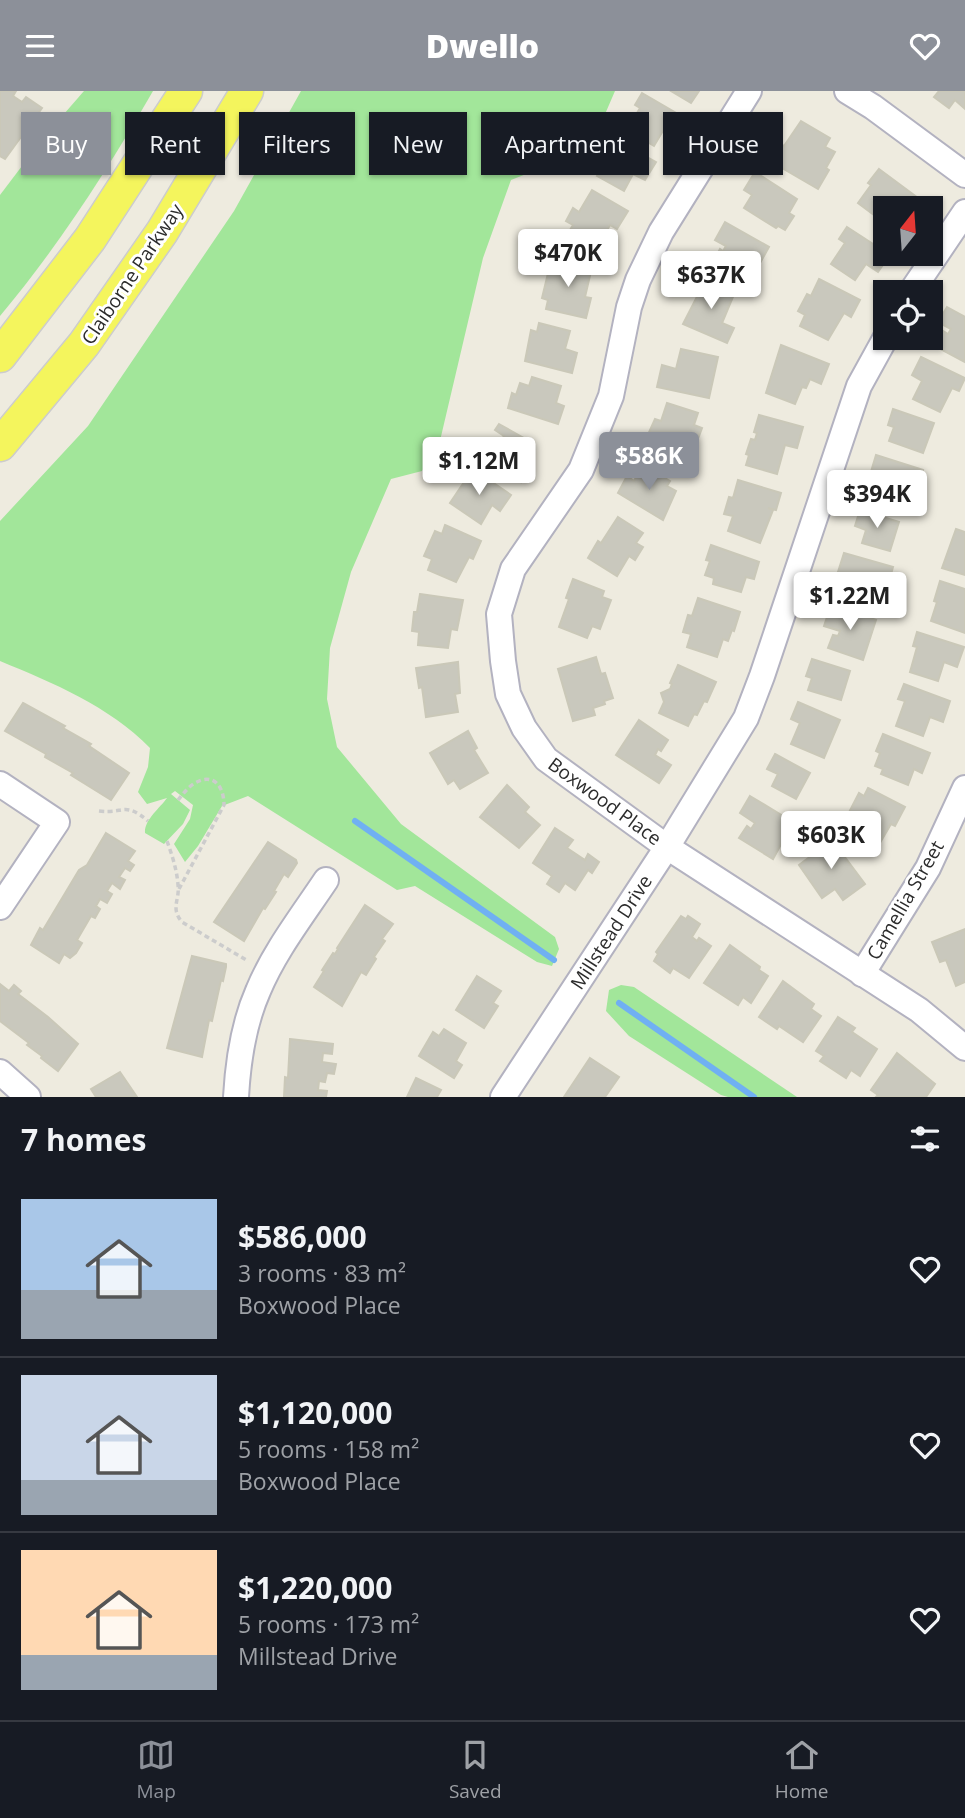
<!DOCTYPE html>
<meta charset="utf-8">
<style>
body{margin:0;font-family:"Open Sans",sans-serif;background:#20242c;color:#f1f3f6;height:100vh;display:flex;flex-direction:column;font-size:26px;white-space:nowrap}
*{box-sizing:border-box;margin:0}
p{font-size:23px;color:#9ea1a6}
.icon{flex:none;width:38px;height:38px;fill:none;stroke:currentColor;stroke-width:2;stroke-linecap:round;stroke-linejoin:round}
.map{position:relative;height:1006px;overflow:hidden}
.panel{display:flex;flex-direction:column;background:#171b24;flex:1}
.panel>*{flex:none}
.guide{position:absolute;left:21px;top:21px;width:924px;height:63px;display:flex;gap:14px}
.needle{width:46px;rotate:17deg}
.tools{position:absolute;left:873px;top:105px;display:grid;gap:14px}
.tools a{display:grid;place-items:center;width:70px;height:70px;border-radius:0px;background:#171b24;box-shadow:0 2px 5px #0004;font-size:35px}
.price{position:absolute;translate:-50% -60px;padding:0 16px;border-radius:7px;background:#fff;color:#222;font-size:23px;line-height:46px;filter:drop-shadow(0 2px 4px #0008)}
.price::after{content:'';position:absolute;left:50%;top:42px;width:21px;height:16px;margin-left:-10px;background:inherit;clip-path:polygon(0 0,100% 0,50% 100%)}
.price.selected{background:#8c9099;color:#fff}
ul{padding:0;list-style:none}
li{display:flex;align-items:center;gap:21px;height:175px;padding:0 21px}
li+li{border-top:2px solid #363941}
li span{display:grid;place-items:center;flex:none;width:196px;height:140px;border-radius:0px;color:#555}
li>.icon{margin-inline-start:auto}
span .icon{width:84px;height:84px;fill:#fffc;stroke-width:1}
li b{font-size:30px}
h2{display:flex;justify-content:space-between;align-items:center;height:84px;padding:0 21px;font-size:30px}
.chip{padding:0 24px;border-radius:0px;background:#171b24;box-shadow:0 2px 5px #0004;font-size:24px;line-height:63px}
.chip.selected{background:#8c9099;color:#fff}
header{display:flex;justify-content:space-between;align-items:center;height:91px;padding:0 21px;background:#8c9099;color:#fff;font-size:32px;font-weight:800}
.tab-bar{display:flex;justify-content:space-around;align-items:center;height:98px;border-top:2px solid #363941;background:#171b24;font-size:19px;color:#9ea1a6}
.tab-bar a{display:grid;justify-items:center;gap:4px}
.tab-bar .selected{color:#8c9099}
.map>svg:first-child{display:block}
.green{fill:#a2e69a}
.lines{fill:none;stroke-linecap:round;stroke-linejoin:round}
.stream{stroke:#70b0f2;stroke-width:6}
.building{fill:#c9c8bd;stroke:#cac8b8;stroke-width:2}
.minor-casing{stroke:#b3b2c0;stroke-width:28}
.major-casing{stroke:#ccc;stroke-width:35}
.path{stroke:#ccc;stroke-width:3.5;stroke-dasharray:5 3.5;stroke-linecap:butt}
.minor{stroke:#fff;stroke-width:24}
.major{stroke:#f4f55d;stroke-width:32}
.labels{text-anchor:middle;dominant-baseline:central;stroke-width:6;stroke-linejoin:round;paint-order:stroke}
.street-label{font-size:19px;fill:#2c2c2c;stroke:#fff}
</style>
<header><svg class="icon" aria-label="menu" viewBox="0 0 24 24"><path d="M4 6h16M4 12h16M4 18h16"/></svg>Dwello<svg class="icon" aria-label="heart" viewBox="0 0 24 24"><path d="M12 20l-8-8c-3-5 5-10 8-4 3-6 11-1 8 4z"/></svg></header>
<div class="map">
<svg width="965" height="1006" viewBox="0 0 965 1006">
<rect width="100%" height="100%" fill="#eeebdf"/>
<g class="green">
<path d="M84 0H153C108 78 58 156 0 225V104L44 46Z"/>
<path d="M301 0H615L596 44 567 67 511 89 483 167 439 354 422 380 391 388 351 481 330 557 327 608 337 656 401 733 555 846 559 858 552 875 537 871 415 795 397 799 248 705 222 715 198 755 185 771 174 753 190 728 193 714 175 700 171 703 190 719 183 733 164 753 145 742C144 729 160 717 167 707L147 713 138 701 148 676 150 657C109 615 53 592 0 570V430L88 335 234 120Z"/>
<polygon points="621,894 634,896 797,1006 728,1006 721,1004 629,945 606,920 609,899"/>
</g>
<g class="lines">
<g class="stream">
<polyline points="355,730 554,869"/>
<polyline points="619,912 754,1006"/>
</g>
</g>
<g class="building">
<polygon points="0,0 16,0 13,5 22,11 26,6 42,17 5,68 0,65"/>
<polygon points="671,0 699,0 691,12"/>
<polygon points="939,0 965,0 965,18 955,9 949,17 934,6"/>
<polygon points="642,2 685,27 675,44 664,38 654,55 627,39 640,17 635,14"/>
<polygon points="801,30 830,47 825,56 835,61 826,77 829,79 818,98 763,66 774,48 784,55"/>
<polygon points="613,47 656,71 645,89 633,83 624,100 597,85 602,77 595,72 604,55 607,57"/>
<polygon points="879,78 918,107 911,117 901,117 897,114 895,117 886,117 886,133 858,112 871,94 868,92"/>
<polygon points="755,81 797,108 789,122 794,125 785,139 778,135 776,137 744,117 752,104 744,99"/>
<polygon points="592,99 628,120 617,138 610,134 595,160 567,144 573,134 566,130 573,117 579,121"/>
<polygon points="725,131 769,156 760,172 757,170 746,189 713,171 720,158 723,160 726,155 715,149"/>
<polygon points="847,136 890,164 878,181 866,173 855,189 831,173 845,152 839,148"/>
<polygon points="559,168 592,176 585,206 591,207 586,227 546,218 548,209 542,207 549,178 556,179"/>
<polygon points="706,188 735,201 722,232 734,237 727,252 683,233"/>
<polygon points="819,188 860,209 851,226 844,222 828,249 800,235 805,224 798,220 807,203 811,205"/>
<polygon points="947,216 965,226 965,271 935,255 943,240 948,243 951,238 938,231"/>
<polygon points="539,232 570,240 565,258 577,262 572,282 525,270 531,239 537,241"/>
<polygon points="781,254 829,273 821,293 810,288 806,297 802,296 795,313 766,302"/>
<polygon points="681,258 718,266 709,307 657,296 662,274 676,278"/>
<polygon points="921,266 965,287 959,300 952,297 940,321 913,308 922,290 912,284"/>
<polygon points="532,286 561,295 556,312 564,315 558,333 508,317 512,302 516,304 520,292 529,295"/>
<polygon points="667,312 698,322 694,334 702,337 696,353 692,352 686,371 642,357 655,328 661,330"/>
<polygon points="893,318 934,332 923,362 889,350 894,336 888,334"/>
<polygon points="759,324 803,336 797,357 785,354 777,383 746,374 749,364 746,363 751,348 755,349 757,342 754,341"/>
<polygon points="499,333 531,351 524,362 527,364 524,368 521,366 519,368 531,376 521,391 481,365 488,354 495,359 504,345 495,339"/>
<polygon points="876,364 923,379 911,419 876,409 880,394 883,395 886,388 870,384"/>
<polygon points="643,374 670,390 667,395 676,400 663,429 618,402 627,385 634,390"/>
<polygon points="473,378 511,404 500,420 492,414 481,433 450,412"/>
<polygon points="738,389 781,402 776,419 768,417 773,419 760,452 728,440 733,425 724,423 729,406 733,407"/>
<polygon points="860,419 899,431 890,460 862,452 866,439 855,435"/>
<polygon points="618,426 643,442 636,452 643,456 635,469 629,465 617,485 588,467 598,450 601,452"/>
<polygon points="445,434 481,450 473,468 469,466 456,491 428,479 432,468 424,465 435,440 442,443"/>
<polygon points="956,438 965,441 965,484 942,477"/>
<polygon points="711,454 759,471 754,488 746,486 741,501 713,493 714,487 705,484 710,470 706,469"/>
<polygon points="844,462 893,476 888,495 883,493 880,507 871,504 869,510 839,501 843,486 837,484"/>
<polygon points="573,488 604,500 602,506 611,509 600,538 592,535 587,547 559,536 569,508 566,507"/>
<polygon points="940,490 965,498 965,542 931,530 937,511 934,510"/>
<polygon points="420,503 463,509 457,539 451,538 448,557 418,554 419,541 412,540 414,521 417,521"/>
<polygon points="698,507 740,521 734,540 732,539 728,550 723,548 717,566 687,556 691,543 683,541 688,524 692,525"/>
<polygon points="831,514 876,529 863,569 828,557 833,544 838,545 840,540 824,535"/>
<polygon points="917,541 964,556 957,576 944,571 938,590 910,581 917,556 913,555"/>
<polygon points="596,566 601,583 605,582 613,607 604,610 605,613 593,617 595,624 573,630 558,578"/>
<polygon points="812,568 850,580 841,609 808,599 812,587 806,585"/>
<polygon points="458,571 460,602 455,603 458,621 426,626 422,596 419,597 416,577"/>
<polygon points="678,574 716,591 707,611 704,610 697,624 694,623 688,635 659,622 664,611 661,602 670,598 672,593 670,592"/>
<polygon points="904,593 950,610 943,631 930,626 923,645 896,635 905,610 898,608"/>
<polygon points="798,611 840,629 824,667 791,653 800,632 791,628"/>
<polygon points="23,612 65,635 63,637 91,653 89,655 129,682 111,709 71,684 73,682 45,666 46,663 5,640"/>
<polygon points="639,629 668,649 661,660 658,658 655,664 671,674 659,692 616,664"/>
<polygon points="468,640 477,657 474,659 488,682 460,698 454,689 448,693 430,662"/>
<polygon points="883,643 930,662 922,682 914,678 908,694 881,683 883,678 875,675 880,662 876,660"/>
<polygon points="775,663 810,682 796,708 772,695 778,683 767,678"/>
<polygon points="507,694 529,716 525,721 540,734 519,757 480,726"/>
<polygon points="868,697 905,716 895,735 891,733 877,757 849,743 853,736 844,731 859,702 864,705"/>
<polygon points="750,705 793,731 773,768 739,747 747,735 751,738 755,732 740,722"/>
<polygon points="555,737 573,749 567,757 585,769 588,763 599,771 592,782 588,779 575,799 565,792 559,801 547,793 552,785 533,772"/>
<polygon points="106,742 135,760 128,770 134,774 130,780 125,777 119,786 125,789 120,798 112,792 107,800 112,803 107,812 100,808 96,815 100,818 95,827 91,825 77,849 82,852 76,862 70,867 64,863 59,872 31,854 40,837 43,839 79,779 87,774"/>
<polygon points="827,747 833,755 835,753 865,793 843,809 835,798 822,807 799,774 815,762 812,758"/>
<polygon points="268,751 296,769 297,772 288,786 284,783 274,800 276,801 265,818 263,817 244,850 214,831"/>
<polygon points="365,814 393,833 382,848 385,850 374,866 376,868 366,884 361,881 342,915 314,896 324,880 322,879 333,862 335,863 338,858 337,857"/>
<polygon points="681,825 686,828 688,825 700,833 692,846 697,850 699,847 711,855 689,887 673,877 670,882 654,870 658,863 656,861"/>
<polygon points="965,838 965,891 956,895 946,869 940,871 932,851"/>
<polygon points="730,854 760,876 759,879 768,885 751,912 743,906 738,914 704,892"/>
<polygon points="192,865 226,873 226,876 223,890 221,889 212,930 209,929 202,966 167,957"/>
<polygon points="477,885 501,900 493,912 498,915 484,937 456,919"/>
<polygon points="783,890 814,913 811,918 821,925 803,951 779,935 777,938 759,926"/>
<polygon points="0,893 9,900 14,894 21,900 18,903 48,926 78,953 58,980 41,967 42,965 27,954 29,952 0,930"/>
<polygon points="838,926 855,937 852,941 877,958 860,985 851,979 846,987 820,970 824,965 816,960"/>
<polygon points="444,938 466,952 456,970 462,974 454,987 419,965 433,941 439,945"/>
<polygon points="290,948 333,953 332,963 323,962 322,971 336,973 334,983 327,982 325,991 319,990 318,999 327,1000 326,1006 284,1006 285,986 288,987"/>
<polygon points="897,962 935,993 926,1006 876,1006 878,1004 871,999"/>
<polygon points="590,967 619,986 605,1006 564,1006"/>
<polygon points="120,981 137,1006 96,1006 91,998"/>
<polygon points="416,987 441,999 437,1006 407,1006"/>
</g>
<g class="lines">
<g class="minor-casing">
<g id="minor">
<polyline points="749,0 661,141 638,189 629,216 611,305 581,379 513,478 499,523 503,570 508,603 524,637 546,668 667,756 919,919 965,957"/>
<polyline points="847,0 873,16 965,84"/>
<polyline points="911,201 965,121"/>
<polyline points="0,693 57,731 0,816"/>
<polyline points="862,883 928,777 965,697"/>
<polyline points="0,981 28,1006"/>
<path d="M236 1006C238 970 243 934 258 900 274 861 302 825 326 789"/>
<polyline points="503,1006 667,756 746,627 762,585 859,295 886,246"/>
</g>
</g>
<g class="major-casing">
<g id="major">
<polyline points="0,265 90,148 186,0"/>
<polyline points="0,354 84,253 162,141 247,0"/>
</g>
</g>
<g class="path">
<path d="M178 709C183 703 188 696 195 692 214 681 224 696 224 714L179 798"/>
<path d="M99 720C125 723 124 710 148 730"/>
<path d="M167 750C172 764 177 779 178 794 180 809 170 817 182 831L248 870"/>
</g>
<use href="#minor" class="minor"/>
<use href="#major" class="major"/>
</g>
<g class="labels">
<g class="street-label">
<text transform="translate(132 183) rotate(-56)">Claiborne Parkway</text>
<text transform="translate(605 710) rotate(36)">Boxwood Place</text>
<text transform="translate(905 809) rotate(-60)">Camellia Street</text>
<text transform="translate(611 841) rotate(-57)">Millstead Drive</text>
</g>
</g>
</svg>
<div class="tools">
<a><svg class="needle" viewBox="-14 -14 28 28"><path d="M0-13l5 13h-10z" fill="#e53935"/><path d="M0 13l5-13h-10z" fill="#9ea1a6"/></svg></a>
<a><svg class="icon" aria-label="locate" viewBox="0 0 24 24"><circle cx="12" cy="12" r="6"/><path d="M12 2v4M12 18v4M2 12h4M18 12h4"/></svg></a>
</div>
<b class="price" style="left:568px;top:198px">$470K</b>
<b class="price" style="left:711px;top:220px">$637K</b>
<b class="price selected" style="left:649px;top:401px">$586K</b>
<b class="price" style="left:479px;top:406px">$1.12M</b>
<b class="price" style="left:877px;top:439px">$394K</b>
<b class="price" style="left:850px;top:541px">$1.22M</b>
<b class="price" style="left:831px;top:780px">$603K</b>
<div class="guide">
<a class="chip selected">Buy</a>
<a class="chip">Rent</a>
<a class="chip">Filters</a>
<a class="chip">New</a>
<a class="chip">Apartment</a>
<a class="chip">House</a>
</div>
</div>
<section class="panel">
<h2>7 homes<svg class="icon" aria-label="filters" viewBox="0 0 24 24"><path d="M4 7h16M4 17h16"/><circle cx="9" cy="7" r="2"/><circle cx="15" cy="17" r="2"/></svg></h2>
<ul>
<li><span style="background:linear-gradient(#a9c7e8 65%,#9aa5b1 0)"><svg class="icon" aria-label="home" viewBox="0 0 24 24"><path d="M3 11l9-7 9 7M6 9v11h12V9"/></svg></span><div><b>$586,000</b><p>3 rooms · 83 m²</p><p>Boxwood Place</p></div><svg class="icon" aria-label="heart" viewBox="0 0 24 24"><path d="M12 20l-8-8c-3-5 5-10 8-4 3-6 11-1 8 4z"/></svg></li>
<li><span style="background:linear-gradient(#c9d6e8 75%,#9aa5b1 0)"><svg class="icon" aria-label="home" viewBox="0 0 24 24"><path d="M3 11l9-7 9 7M6 9v11h12V9"/></svg></span><div><b>$1,120,000</b><p>5 rooms · 158 m²</p><p>Boxwood Place</p></div><svg class="icon" aria-label="heart" viewBox="0 0 24 24"><path d="M12 20l-8-8c-3-5 5-10 8-4 3-6 11-1 8 4z"/></svg></li>
<li><span style="background:linear-gradient(#ffd9b3 75%,#9aa5b1 0)"><svg class="icon" aria-label="home" viewBox="0 0 24 24"><path d="M3 11l9-7 9 7M6 9v11h12V9"/></svg></span><div><b>$1,220,000</b><p>5 rooms · 173 m²</p><p>Millstead Drive</p></div><svg class="icon" aria-label="heart" viewBox="0 0 24 24"><path d="M12 20l-8-8c-3-5 5-10 8-4 3-6 11-1 8 4z"/></svg></li>
</ul>
</section>
<nav class="tab-bar">
<a class="selected"><svg class="icon" aria-label="map" viewBox="0 0 24 24"><path d="M3 6l6-2 6 2 6-2v14l-6 2-6-2-6 2zM9 4v14M15 6v14"/></svg>Map</a>
<a><svg class="icon" aria-label="saved" viewBox="0 0 24 24"><path d="M7 4h10v16l-5-4-5 4z"/></svg>Saved</a>
<a><svg class="icon" aria-label="home" viewBox="0 0 24 24"><path d="M3 11l9-7 9 7M6 9v11h12V9"/></svg>Home</a>
</nav>
